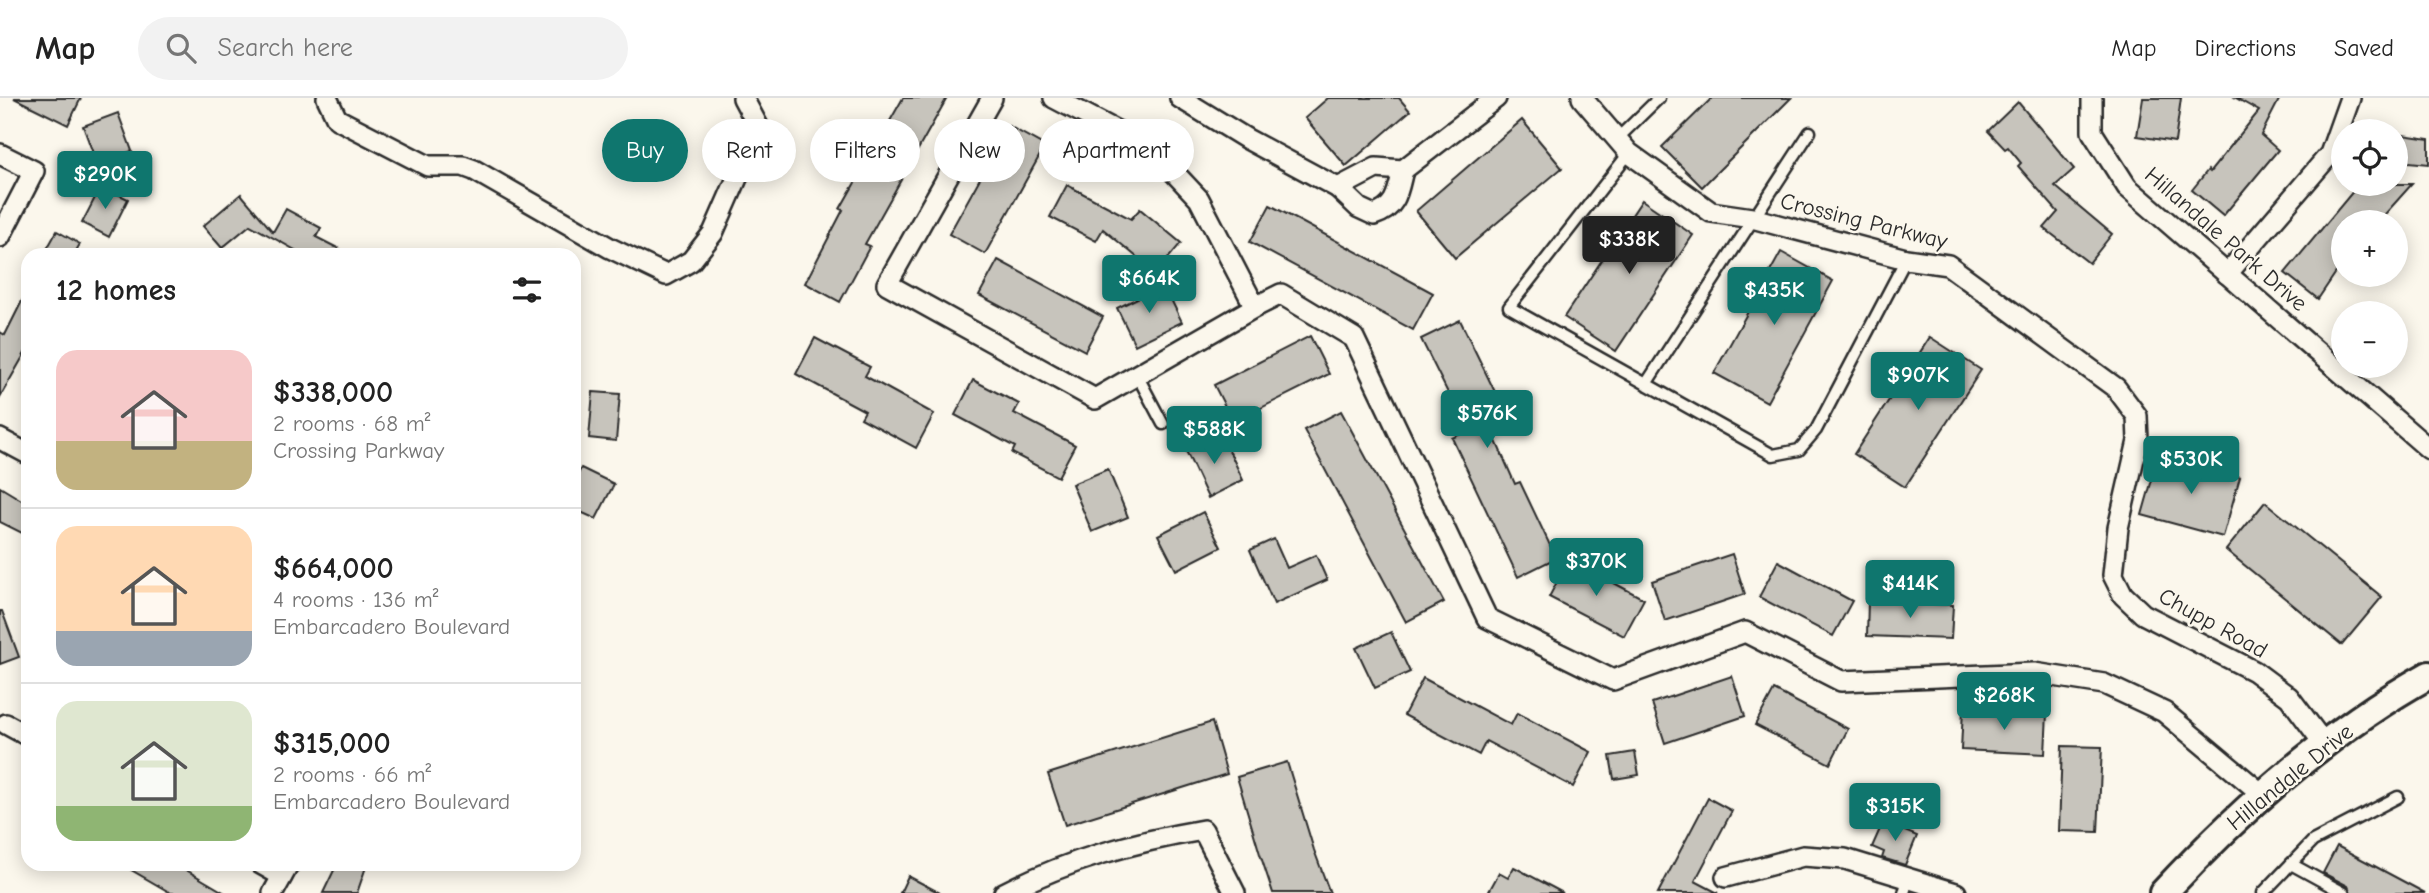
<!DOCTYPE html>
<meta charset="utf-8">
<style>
body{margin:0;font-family:"Comic Neue",sans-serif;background:#f2f2f2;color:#222;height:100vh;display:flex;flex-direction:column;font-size:26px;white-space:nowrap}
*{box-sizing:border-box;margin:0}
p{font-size:23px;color:#767676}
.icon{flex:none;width:38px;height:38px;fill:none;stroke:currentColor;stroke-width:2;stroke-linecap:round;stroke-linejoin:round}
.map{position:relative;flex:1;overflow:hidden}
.drawer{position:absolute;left:21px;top:150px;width:560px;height:623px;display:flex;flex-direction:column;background:#fff;border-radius:21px;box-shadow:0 4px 18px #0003}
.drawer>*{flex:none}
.banner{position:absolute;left:602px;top:21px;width:665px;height:63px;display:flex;gap:14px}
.fabs{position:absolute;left:2331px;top:21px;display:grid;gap:14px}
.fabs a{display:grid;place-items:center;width:77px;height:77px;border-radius:50%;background:#fff;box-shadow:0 4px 18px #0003;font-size:35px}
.price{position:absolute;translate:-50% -60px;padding:0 16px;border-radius:7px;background:#0f766e;color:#fff;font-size:23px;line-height:46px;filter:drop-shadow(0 2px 4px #0008)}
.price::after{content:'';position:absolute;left:50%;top:42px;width:21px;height:16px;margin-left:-10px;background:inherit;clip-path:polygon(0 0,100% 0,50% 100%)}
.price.active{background:#222;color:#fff}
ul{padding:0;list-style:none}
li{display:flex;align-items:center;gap:21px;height:175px;padding:0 35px}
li+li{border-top:2px solid #e0e0e0}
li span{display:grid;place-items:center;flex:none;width:196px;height:140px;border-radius:21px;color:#555}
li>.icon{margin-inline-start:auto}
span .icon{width:84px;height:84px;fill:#fffc;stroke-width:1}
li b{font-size:30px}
h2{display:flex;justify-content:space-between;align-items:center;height:84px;padding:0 35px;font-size:30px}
.pill{padding:0 24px;border-radius:32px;background:#fff;box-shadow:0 4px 18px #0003;font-size:24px;line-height:63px}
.pill.active{background:#0f766e;color:#fff}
header{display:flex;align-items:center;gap:42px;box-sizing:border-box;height:98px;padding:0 35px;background:#fff;border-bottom:2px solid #e0e0e0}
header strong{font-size:33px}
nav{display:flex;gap:38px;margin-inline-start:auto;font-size:24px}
.search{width:490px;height:63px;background:#f2f2f2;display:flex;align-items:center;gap:18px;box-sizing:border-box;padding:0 24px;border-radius:38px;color:#767676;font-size:26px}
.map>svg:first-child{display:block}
.building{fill:#c7c4bc;stroke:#2b2b2b;stroke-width:2}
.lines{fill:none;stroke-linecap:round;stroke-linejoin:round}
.lane-casing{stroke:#2b2b2b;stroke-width:15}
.street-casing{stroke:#2b2b2b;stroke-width:24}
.secondary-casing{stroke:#2b2b2b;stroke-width:32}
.lane{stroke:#fbf7ec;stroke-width:10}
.street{stroke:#fbf7ec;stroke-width:19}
.secondary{stroke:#fbf7ec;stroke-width:26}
.labels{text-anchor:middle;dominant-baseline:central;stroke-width:5;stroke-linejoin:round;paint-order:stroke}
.street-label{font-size:23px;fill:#2b2b2b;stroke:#fbf7ec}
</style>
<header>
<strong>Map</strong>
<div class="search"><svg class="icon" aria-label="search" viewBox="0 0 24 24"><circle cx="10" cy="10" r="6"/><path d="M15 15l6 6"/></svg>Search here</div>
<nav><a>Map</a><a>Directions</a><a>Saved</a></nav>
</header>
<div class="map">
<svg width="2429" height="795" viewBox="0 0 2429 795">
<rect width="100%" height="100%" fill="#fbf7ec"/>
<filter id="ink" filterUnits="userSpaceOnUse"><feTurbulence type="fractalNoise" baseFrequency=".0143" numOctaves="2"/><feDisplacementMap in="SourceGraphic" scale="14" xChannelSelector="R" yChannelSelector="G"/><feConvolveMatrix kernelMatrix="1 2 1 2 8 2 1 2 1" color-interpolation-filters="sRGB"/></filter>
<g filter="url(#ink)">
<g class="building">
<polygon points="14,0 81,0 68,27"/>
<polygon points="903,0 947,0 865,146 870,148 840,204 805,185 843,112 840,111"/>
<polygon points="1328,0 1399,0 1410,13 1346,68 1305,20"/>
<polygon points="1712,0 1791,0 1702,89 1662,49"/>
<polygon points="2143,0 2181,0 2175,44 2137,38"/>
<polygon points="2236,0 2280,0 2261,37 2278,52 2223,118 2192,92 2208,72 2210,74 2259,13"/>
<polygon points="2018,4 2074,71 2055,88 2112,136 2089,165 2044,130 2058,114 2018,68 2021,65 2008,49 2005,51 1988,33"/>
<polygon points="118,15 132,53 97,66 83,28"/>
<polygon points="1522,22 1562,70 1455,160 1416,113"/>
<polygon points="1009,28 1045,48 985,156 949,136"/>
<polygon points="2403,37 2429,41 2429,66 2399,63"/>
<polygon points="2359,86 2412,86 2378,124 2343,124 2343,164 2318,201 2285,175"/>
<polygon points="1067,87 1131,121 1140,111 1181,145 1156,175 1103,131 1096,143 1050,119"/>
<polygon points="101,88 128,101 109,139 82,125"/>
<polygon points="241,96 273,134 286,111 321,130 316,139 353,158 306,158 250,127 222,150 203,128"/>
<polygon points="1642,102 1693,137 1616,253 1564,219"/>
<polygon points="1270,107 1433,195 1413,232 1250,144"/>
<polygon points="57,133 80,146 73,158 43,158"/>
<polygon points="1781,154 1833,183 1767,304 1714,275"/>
<polygon points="998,162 1103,219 1085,253 979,197"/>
<polygon points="1164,187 1182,224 1135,247 1117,210"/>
<polygon points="28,191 28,250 0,299 0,234 5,237"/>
<polygon points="1460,222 1497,298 1480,307 1515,386 1520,384 1556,460 1518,479 1452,340 1467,333 1421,241"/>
<polygon points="1310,238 1329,276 1233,324 1214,287"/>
<polygon points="1930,239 1981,272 1905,389 1854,356"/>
<polygon points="815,240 870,269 865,278 934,316 916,350 861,320 865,313 796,276"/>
<polygon points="973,282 1019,306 1014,315 1075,347 1058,379 1012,355 1015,349 955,317"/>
<polygon points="593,294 620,296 616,343 589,340"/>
<polygon points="1341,313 1444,504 1406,524 1304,332"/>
<polygon points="1221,335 1243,382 1208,400 1186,353"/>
<polygon points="2159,357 2240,379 2223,439 2142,417"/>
<polygon points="581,370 614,386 596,421 574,411 574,384"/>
<polygon points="1108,371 1128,419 1092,434 1072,386"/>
<polygon points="0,389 28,406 28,438 0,424"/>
<polygon points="2265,404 2382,499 2342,547 2226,452"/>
<polygon points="1203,414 1221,449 1176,472 1158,437"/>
<polygon points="1274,441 1287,470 1316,457 1327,482 1274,506 1250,452"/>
<polygon points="1732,456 1745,496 1665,523 1652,483"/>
<polygon points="1569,461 1644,501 1624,538 1549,499"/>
<polygon points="1778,463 1852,503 1833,538 1759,499"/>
<polygon points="1868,503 1953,507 1951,541 1867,538"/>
<polygon points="0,513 2,513 19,559 0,566"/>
<polygon points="1391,534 1410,574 1375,590 1356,550"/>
<polygon points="1732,578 1745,618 1665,645 1652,605"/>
<polygon points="1423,580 1511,627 1517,615 1591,654 1573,689 1486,643 1479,657 1404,617"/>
<polygon points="1774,592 1848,631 1830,666 1755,627"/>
<polygon points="1963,611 2047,615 2045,656 1961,652"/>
<polygon points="1212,624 1227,676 1065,727 1048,676"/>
<polygon points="2062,648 2102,649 2098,734 2059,733"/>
<polygon points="1635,654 1639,677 1614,681 1610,658"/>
<polygon points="1287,664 1314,752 1330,795 1273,795 1260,756 1237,679"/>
<polygon points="1708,700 1732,713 1695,783 1718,795 1658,795"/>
<polygon points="1883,724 1917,738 1905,767 1882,760 1884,754 1872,749"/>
<polygon points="2337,748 2425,795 2351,795 2348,788 2323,775"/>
<polygon points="121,766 176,766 225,795 171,795"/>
<polygon points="337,766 367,766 357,795 323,795"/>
<polygon points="1514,769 1563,795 1488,795 1499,775 1508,780"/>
<polygon points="908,778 940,795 900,795"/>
</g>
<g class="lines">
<g class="lane-casing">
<g id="lane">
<polyline points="1617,41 1659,0"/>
<polyline points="1629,55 1509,209 1773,357 1799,352 1816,332 1906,161"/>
<polyline points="1137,277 1163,326"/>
<polyline points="1646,286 1810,34"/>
<polyline points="2291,766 2344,795"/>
<polyline points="1904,795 1908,781"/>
<polyline points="2263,795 2313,743 2398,699"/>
</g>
</g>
<g class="street-casing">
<g id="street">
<polyline points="327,0 337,21 428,68 463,68 474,72 610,150 666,177 691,163 713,135 759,30 743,0"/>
<polyline points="992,0 887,186 1095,301 1255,209"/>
<polyline points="1054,0 1153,52 1199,101 1255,209 1281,196 1354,240 1487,520 1613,582 1745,534 1841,583 2034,575 2104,586 2164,614 2262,696"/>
<path d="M1180 0 1247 41 1338 90 1359 110 1374 117C1397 110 1398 92 1403 72"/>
<polyline points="1582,0 1629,55 1711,114 1752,120 1906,161 1948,167 2116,290 2137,318 2138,343 2118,430 2113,477 2123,497 2143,516 2254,573 2289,599 2325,647"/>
<polyline points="2092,0 2092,34 2127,89 2429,351"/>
<polyline points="0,56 34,73 0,139"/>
<polyline points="1338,90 1376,70 1403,72 1496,0"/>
<polyline points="2227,176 2330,56 2350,0"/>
<polyline points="0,341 28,356"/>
<polyline points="6,626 28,638"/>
<polyline points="261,766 282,778"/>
<polyline points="1726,779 1803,758 1845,761 1956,795"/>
<polyline points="273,795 289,766"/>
<path d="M1004 795C1068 762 1133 744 1203 732L1235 795"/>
</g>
</g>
<g class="secondary-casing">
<path id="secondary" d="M2163 795C2239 713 2330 632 2429 577"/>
</g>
<use href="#lane" class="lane"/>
<use href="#street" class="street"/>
<use href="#secondary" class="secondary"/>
</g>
</g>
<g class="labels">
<g class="street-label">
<text transform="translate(1864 123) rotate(14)">Crossing Parkway</text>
<text transform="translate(2226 141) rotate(41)">Hillandale Park Drive</text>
<text transform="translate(2213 525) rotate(29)">Chupp Road</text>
<text transform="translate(2290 679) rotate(-39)">Hillandale Drive</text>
</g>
</g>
</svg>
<div class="fabs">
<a><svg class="icon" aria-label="locate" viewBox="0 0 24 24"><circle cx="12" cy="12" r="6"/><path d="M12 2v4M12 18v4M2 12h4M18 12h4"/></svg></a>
<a>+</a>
<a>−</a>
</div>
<b class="price" style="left:105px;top:113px">$290K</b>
<b class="price active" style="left:1629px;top:178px">$338K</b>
<b class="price" style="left:1149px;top:217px">$664K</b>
<b class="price" style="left:1774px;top:229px">$435K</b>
<b class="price" style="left:1918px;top:314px">$907K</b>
<b class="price" style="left:1487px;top:352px">$576K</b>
<b class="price" style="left:1214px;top:368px">$588K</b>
<b class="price" style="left:2191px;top:398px">$530K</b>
<b class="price" style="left:1596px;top:500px">$370K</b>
<b class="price" style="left:1910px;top:522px">$414K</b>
<b class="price" style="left:2004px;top:634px">$268K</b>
<b class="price" style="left:1895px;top:745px">$315K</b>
<div class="banner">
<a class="pill active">Buy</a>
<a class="pill">Rent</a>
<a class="pill">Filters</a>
<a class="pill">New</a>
<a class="pill">Apartment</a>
</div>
<section class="drawer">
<h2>12 homes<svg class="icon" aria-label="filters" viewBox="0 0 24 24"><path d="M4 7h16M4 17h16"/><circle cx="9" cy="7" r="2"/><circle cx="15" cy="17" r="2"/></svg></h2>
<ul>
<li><span style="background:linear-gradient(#f6c9c9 65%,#c2b280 0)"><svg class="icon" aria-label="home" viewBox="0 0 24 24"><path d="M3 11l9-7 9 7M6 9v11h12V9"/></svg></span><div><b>$338,000</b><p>2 rooms · 68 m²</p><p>Crossing Parkway</p></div></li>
<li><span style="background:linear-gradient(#ffd9b3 75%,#9aa5b1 0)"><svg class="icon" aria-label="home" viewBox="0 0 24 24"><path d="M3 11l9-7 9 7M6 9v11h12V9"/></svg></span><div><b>$664,000</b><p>4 rooms · 136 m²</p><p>Embarcadero Boulevard</p></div></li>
<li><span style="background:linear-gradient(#dfe7d0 75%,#8fb573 0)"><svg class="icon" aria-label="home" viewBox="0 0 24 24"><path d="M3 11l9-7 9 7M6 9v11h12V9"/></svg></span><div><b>$315,000</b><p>2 rooms · 66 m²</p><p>Embarcadero Boulevard</p></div></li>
</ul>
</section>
</div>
